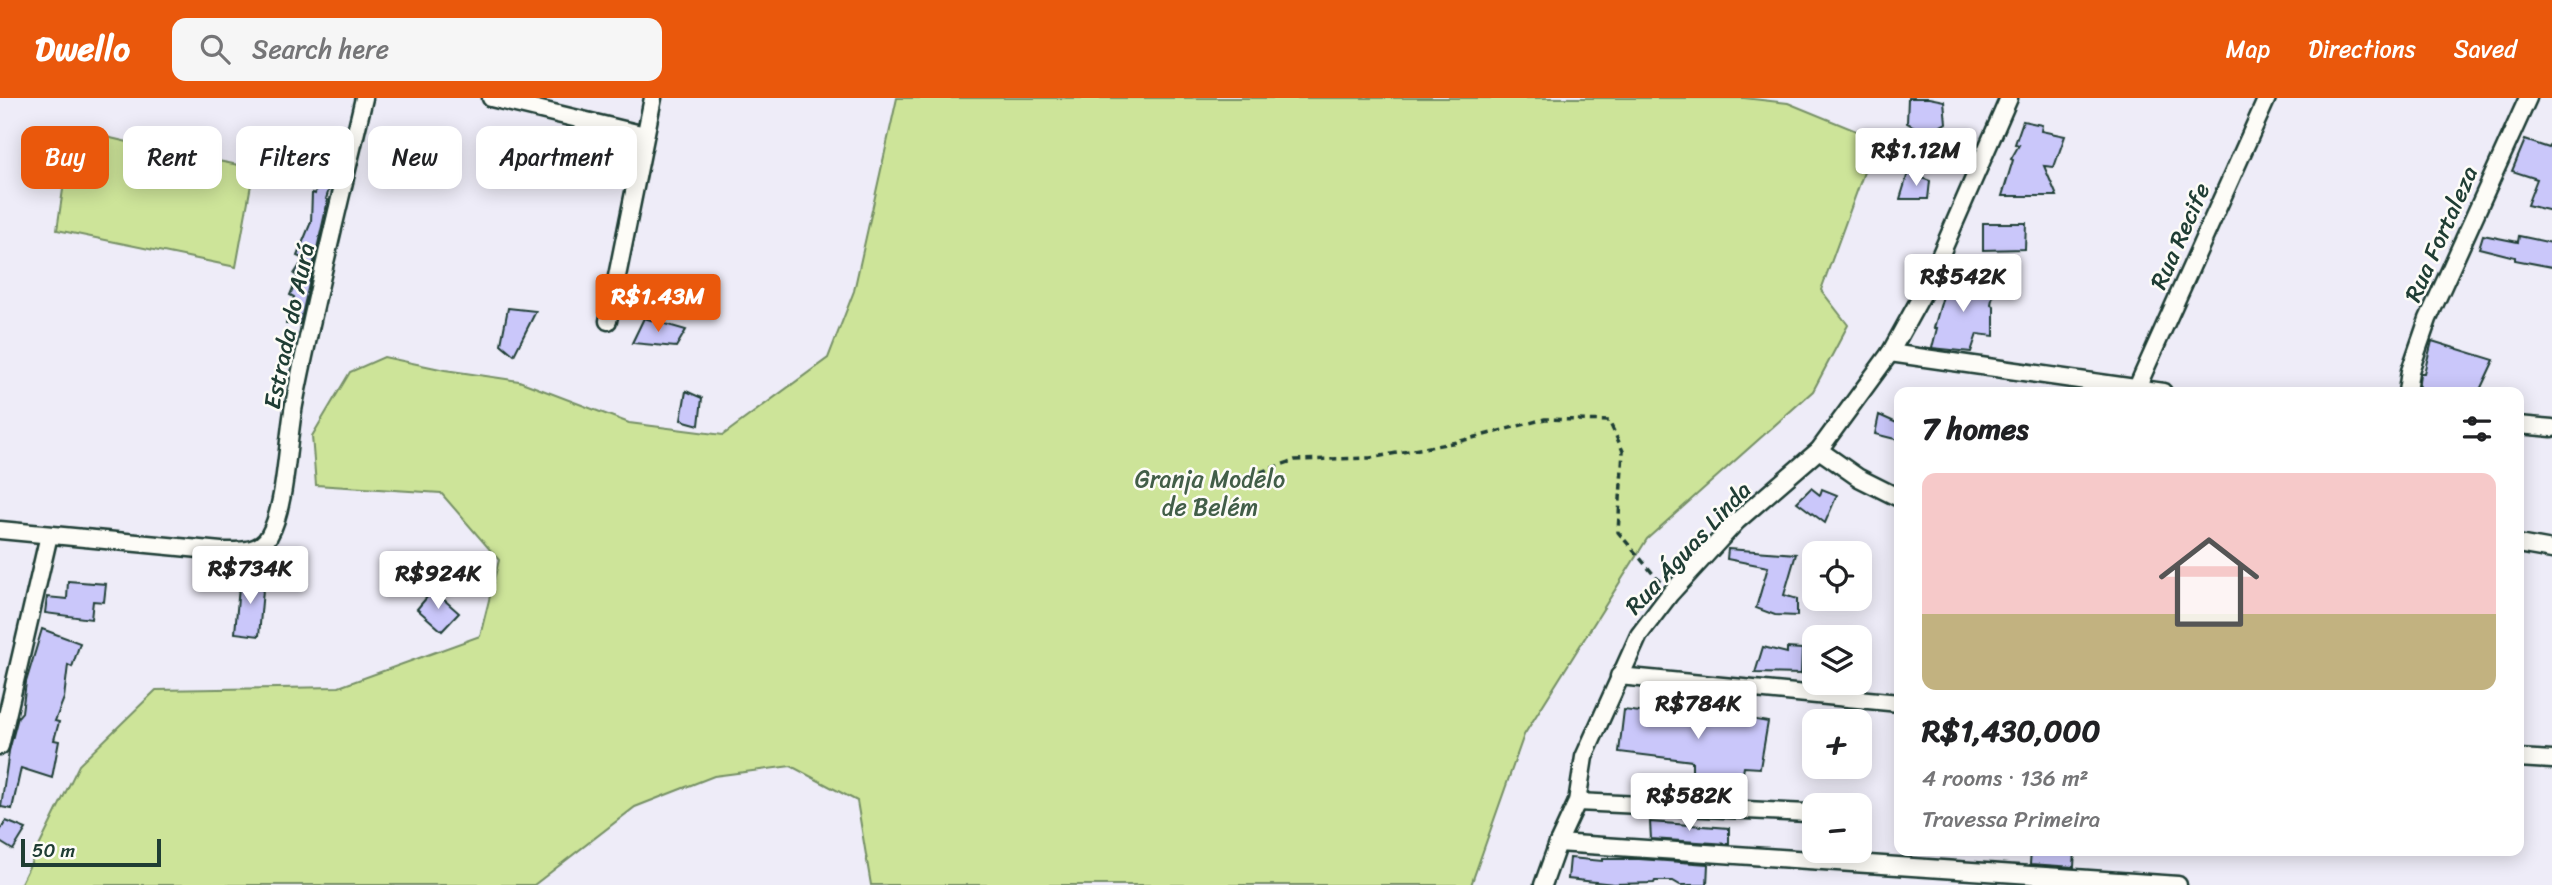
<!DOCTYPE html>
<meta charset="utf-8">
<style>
body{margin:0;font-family:Sriracha,sans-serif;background:#f6f6f6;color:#202124;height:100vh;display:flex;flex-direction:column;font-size:26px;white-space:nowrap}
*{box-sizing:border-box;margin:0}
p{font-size:23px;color:#757577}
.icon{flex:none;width:38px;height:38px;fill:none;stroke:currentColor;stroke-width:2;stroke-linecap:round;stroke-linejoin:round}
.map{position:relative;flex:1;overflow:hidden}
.details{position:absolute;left:1894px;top:289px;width:630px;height:469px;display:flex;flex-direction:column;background:#fff;border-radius:14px;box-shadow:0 4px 18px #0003}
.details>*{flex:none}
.top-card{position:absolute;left:21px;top:28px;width:665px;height:63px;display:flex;gap:14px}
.tools{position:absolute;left:1802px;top:443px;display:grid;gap:14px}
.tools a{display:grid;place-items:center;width:70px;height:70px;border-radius:14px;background:#fff;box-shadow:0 4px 18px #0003;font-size:35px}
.scale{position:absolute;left:21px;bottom:18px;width:140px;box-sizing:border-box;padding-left:7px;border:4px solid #1f3d34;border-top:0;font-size:19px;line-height:24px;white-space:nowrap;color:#1f3d34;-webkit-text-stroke:5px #fdfcf7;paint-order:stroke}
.price{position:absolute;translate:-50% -60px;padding:0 16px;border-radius:7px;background:#fff;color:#222;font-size:23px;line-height:46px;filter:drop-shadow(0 2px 4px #0008)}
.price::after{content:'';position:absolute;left:50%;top:42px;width:21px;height:16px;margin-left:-10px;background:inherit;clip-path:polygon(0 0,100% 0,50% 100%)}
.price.active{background:#ea580c;color:#fff}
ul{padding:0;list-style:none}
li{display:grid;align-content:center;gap:14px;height:371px;padding:0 28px}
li+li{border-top:2px solid #e0e0e0}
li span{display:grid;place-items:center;height:217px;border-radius:14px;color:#555}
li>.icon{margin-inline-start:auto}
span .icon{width:126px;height:126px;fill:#fffc;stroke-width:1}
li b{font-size:30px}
h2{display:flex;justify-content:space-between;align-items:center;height:84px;padding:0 28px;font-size:30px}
.pill{padding:0 24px;border-radius:14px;background:#fff;box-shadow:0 4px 18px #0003;font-size:24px;line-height:63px}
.pill.active{background:#ea580c;color:#fff}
header{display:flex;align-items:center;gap:42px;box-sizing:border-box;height:98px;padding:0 35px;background:#ea580c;color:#fff}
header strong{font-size:33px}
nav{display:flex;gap:38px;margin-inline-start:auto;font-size:24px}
.search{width:490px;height:63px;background:#f6f6f6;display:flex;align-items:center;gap:18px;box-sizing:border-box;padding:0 24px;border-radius:14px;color:#757577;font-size:26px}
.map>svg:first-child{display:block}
.green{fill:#cde499;stroke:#769066;stroke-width:2}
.building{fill:#cac7fa;stroke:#1f3d34;stroke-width:2}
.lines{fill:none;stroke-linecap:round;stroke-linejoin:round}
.street-casing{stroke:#1f3d34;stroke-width:21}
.path{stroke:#1f3d34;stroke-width:3.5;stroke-dasharray:7 5;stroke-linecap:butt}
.street{stroke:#fdfcf7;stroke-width:16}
.labels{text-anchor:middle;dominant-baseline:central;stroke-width:5;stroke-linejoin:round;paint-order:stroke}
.street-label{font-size:24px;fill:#1f3d34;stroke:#fdfcf7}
.park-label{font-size:24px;fill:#425e48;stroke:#fdfcf7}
</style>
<header>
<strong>Dwello</strong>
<div class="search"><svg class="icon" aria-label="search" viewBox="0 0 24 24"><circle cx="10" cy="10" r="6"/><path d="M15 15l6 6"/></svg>Search here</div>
<nav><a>Map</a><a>Directions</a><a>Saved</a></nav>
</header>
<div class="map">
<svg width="2552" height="787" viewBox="0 0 2552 787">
<rect width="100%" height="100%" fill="#eeecf8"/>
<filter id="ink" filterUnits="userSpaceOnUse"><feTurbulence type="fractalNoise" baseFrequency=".0143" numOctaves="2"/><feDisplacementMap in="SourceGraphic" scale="14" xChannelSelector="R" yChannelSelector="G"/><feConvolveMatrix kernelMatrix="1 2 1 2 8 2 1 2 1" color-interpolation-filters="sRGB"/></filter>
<g filter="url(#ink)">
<g class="green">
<polygon points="897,0 1744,0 1788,5 1876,41 1821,192 1848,227 1813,293 1647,441 1524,637 1471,787 871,787 857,703 791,668 714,678 635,709 534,787 20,787 79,667 156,592 339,589 480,538 499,462 441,395 316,387 312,338 350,274 384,259 445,272 519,283 629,325 723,337 828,260 854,193"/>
<polygon points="72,31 162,52 254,70 236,169 57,132"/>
</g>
<g class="building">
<polygon points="1908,0 1929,0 1944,3 1946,25 1927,36 1907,25"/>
<polygon points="2023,23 2042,27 2041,33 2065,38 2054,69 2044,68 2057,98 2002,98 2013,62 2011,61 2019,47 2015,46"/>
<polygon points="2525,42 2549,50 2552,45 2552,113 2527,107 2537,81 2512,73"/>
<polygon points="320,70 334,75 326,101 328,102 300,226 286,226 294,199 290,197 298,178 294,176 304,161 297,158 311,124 312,95 315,96"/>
<polygon points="1908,75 1930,83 1928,101 1900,101"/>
<polygon points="1983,125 2026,125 2025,151 1983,152"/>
<polygon points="2483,137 2518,144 2519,138 2552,145 2552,169 2515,162 2515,159 2479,150"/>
<polygon points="1952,166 1969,175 1961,187 1994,192 1991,206 1994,208 1994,238 1977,236 1971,254 1932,250 1937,230 1934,230"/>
<polygon points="508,210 536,213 514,257 501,246"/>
<polygon points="644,220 686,232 676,249 632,245"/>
<polygon points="2432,243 2494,262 2479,294 2418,294 2420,275 2424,275"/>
<polygon points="686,293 702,300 699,327 681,322"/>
<polygon points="1879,317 1899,326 1899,342 1875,336"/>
<polygon points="1811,390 1820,397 1822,391 1837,397 1825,425 1797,404"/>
<polygon points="1728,451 1796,456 1784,497 1797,501 1797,518 1775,517 1756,510 1768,469 1727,461"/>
<polygon points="240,477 264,480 259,538 235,535"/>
<polygon points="68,483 106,486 104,504 93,503 91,521 45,515 47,499 67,501"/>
<polygon points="433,492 459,515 442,533 417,511"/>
<polygon points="42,531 80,545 72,569 68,567 64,600 55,623 59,624 54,642 59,643 52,680 21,670 12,711 1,709 9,653 18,619 22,614 26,584"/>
<polygon points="1763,549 1787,555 1787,550 1802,551 1801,576 1755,575"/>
<polygon points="1682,609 1768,624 1760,670 1744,669 1741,685 1718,680 1714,688 1692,673 1692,663 1619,654 1624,612 1681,619"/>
<polygon points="6,723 26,731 13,752 0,744 0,733"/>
<polygon points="1650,724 1729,730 1729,746 1651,741"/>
<polygon points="2031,752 2075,752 2074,769 2030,766"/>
<polygon points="1570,760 1602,763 1602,761 1639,761 1708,766 1707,787 1680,787 1673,783 1655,783 1654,785 1614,786 1568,781"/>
</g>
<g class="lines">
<g class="street-casing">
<g id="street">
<polyline points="491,0 645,37"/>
<polyline points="608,223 653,0"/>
<polyline points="1890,255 2163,294"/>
<polyline points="2135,294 2267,0"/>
<polyline points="2407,294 2410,273 2428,221 2528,0"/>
<polyline points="2518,327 2552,330"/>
<polyline points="1819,352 1859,380 1899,400"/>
<path d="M0 432 221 453C238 453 260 455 269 438 286 409 287 343 294 307 314 204 340 102 364 0"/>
<polyline points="2518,446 2552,452"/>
<polyline points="1619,578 1899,605"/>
<polyline points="0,648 49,437"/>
<polyline points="2518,660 2552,662"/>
<polyline points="1577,704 1808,715"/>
<polyline points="1558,745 2178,787"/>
<polyline points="1543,787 1558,745 1577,704 1584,659 1639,537 1670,496 1737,423 1819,352 1890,255 1927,188 2009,0"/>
</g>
</g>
<polyline class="path" points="1249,378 1295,362 1370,360 1457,344 1545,321 1609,323 1623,353 1618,434 1660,484"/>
<use href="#street" class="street"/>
</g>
</g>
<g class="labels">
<g class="street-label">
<text transform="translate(2441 136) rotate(-66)">Rua Fortaleza</text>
<text transform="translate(2180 138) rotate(-66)">Rua Recife</text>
<text transform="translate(289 228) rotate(-78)">Estrada do Aurá</text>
<text transform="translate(1688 450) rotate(-47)">Rua Águas Linda</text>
</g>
<g class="park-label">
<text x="1210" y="381">Granja Modelo<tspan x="1210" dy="28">de Belém</tspan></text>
</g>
</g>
</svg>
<div class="tools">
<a><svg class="icon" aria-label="locate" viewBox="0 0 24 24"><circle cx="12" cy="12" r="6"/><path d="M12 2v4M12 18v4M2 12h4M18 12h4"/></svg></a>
<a><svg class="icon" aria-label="layers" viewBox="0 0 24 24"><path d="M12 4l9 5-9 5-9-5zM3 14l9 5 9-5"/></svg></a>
<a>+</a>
<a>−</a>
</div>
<div class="scale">50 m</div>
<b class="price" style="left:1916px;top:90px">R$1.12M</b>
<b class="price" style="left:1963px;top:216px">R$542K</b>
<b class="price active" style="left:658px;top:236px">R$1.43M</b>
<b class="price" style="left:250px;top:508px">R$734K</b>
<b class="price" style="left:438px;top:513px">R$924K</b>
<b class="price" style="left:1698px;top:643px">R$784K</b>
<b class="price" style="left:1689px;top:735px">R$582K</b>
<div class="top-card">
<a class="pill active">Buy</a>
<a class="pill">Rent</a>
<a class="pill">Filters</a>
<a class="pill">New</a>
<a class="pill">Apartment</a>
</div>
<section class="details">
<h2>7 homes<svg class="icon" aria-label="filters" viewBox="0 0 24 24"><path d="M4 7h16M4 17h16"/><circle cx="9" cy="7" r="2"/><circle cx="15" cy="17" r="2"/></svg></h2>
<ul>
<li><span style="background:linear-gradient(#f6c9c9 65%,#c2b280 0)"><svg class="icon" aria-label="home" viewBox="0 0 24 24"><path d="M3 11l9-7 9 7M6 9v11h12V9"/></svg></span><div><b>R$1,430,000</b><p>4 rooms · 136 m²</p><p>Travessa Primeira</p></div></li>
</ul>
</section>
</div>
